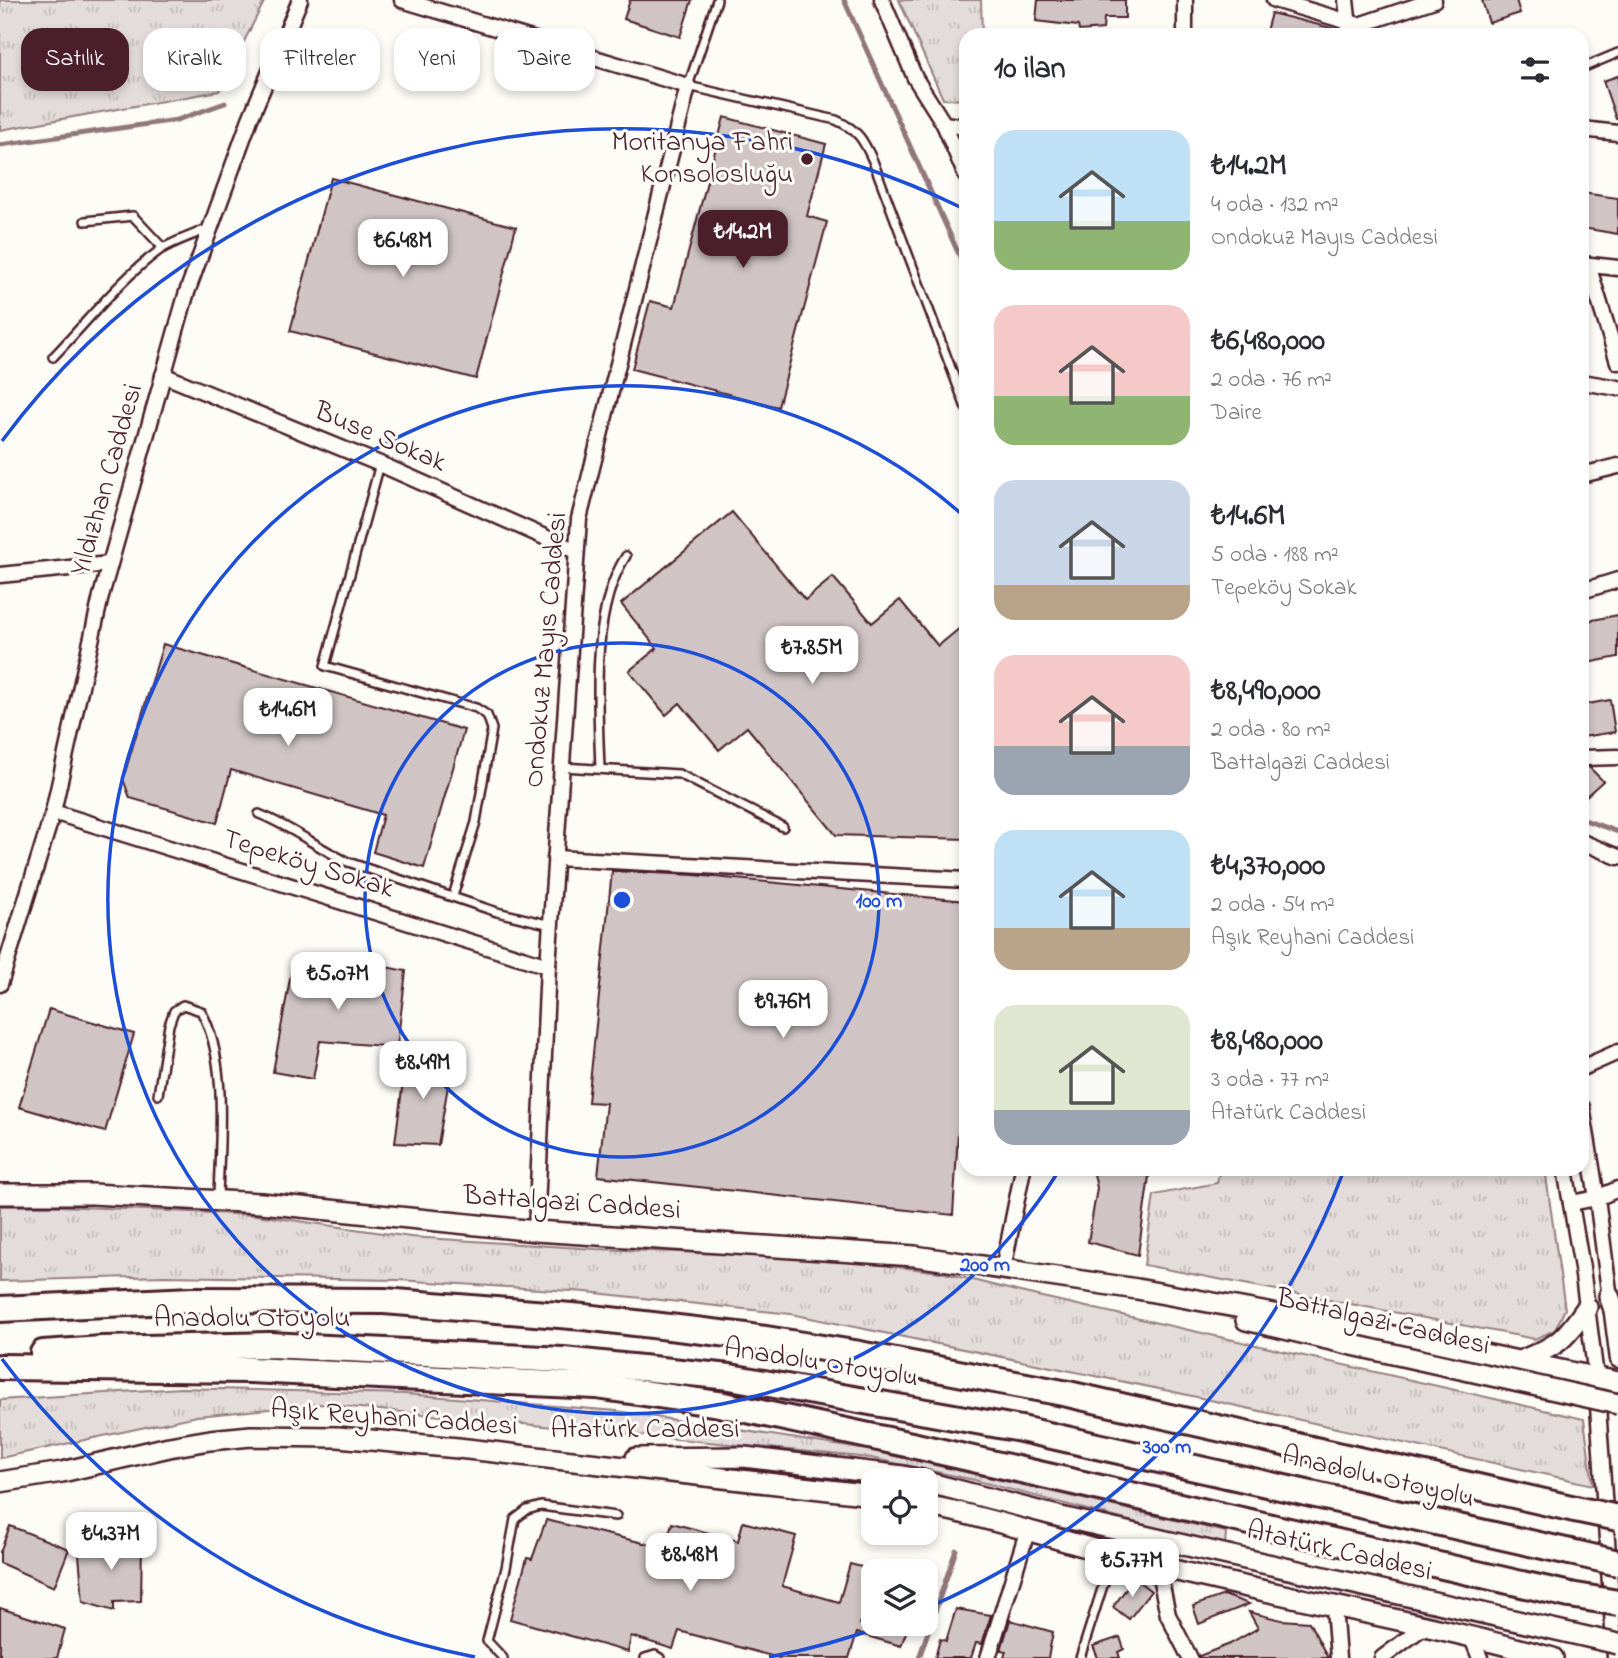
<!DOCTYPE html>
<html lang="tr">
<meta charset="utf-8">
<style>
body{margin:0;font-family:"Indie Flower",sans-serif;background:#f2f2f3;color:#2b2b33;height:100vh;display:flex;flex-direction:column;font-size:26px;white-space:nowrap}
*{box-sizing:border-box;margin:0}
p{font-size:23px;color:#7c7c81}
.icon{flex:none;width:38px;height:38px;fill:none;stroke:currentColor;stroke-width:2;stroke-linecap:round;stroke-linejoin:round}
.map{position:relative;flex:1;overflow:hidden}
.details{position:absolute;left:959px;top:28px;width:630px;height:1148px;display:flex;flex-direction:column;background:#fff;border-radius:21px;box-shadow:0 4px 10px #0003}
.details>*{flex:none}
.banner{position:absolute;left:21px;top:28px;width:665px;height:63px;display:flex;gap:14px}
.controls{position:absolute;left:861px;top:1468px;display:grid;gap:14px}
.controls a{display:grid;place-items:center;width:77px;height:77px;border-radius:14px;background:#fff;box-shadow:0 4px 10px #0003;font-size:35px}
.price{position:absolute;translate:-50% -60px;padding:0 16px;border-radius:14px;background:#fff;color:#222;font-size:23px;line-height:46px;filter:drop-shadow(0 2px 4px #0008)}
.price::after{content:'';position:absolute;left:50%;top:42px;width:21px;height:16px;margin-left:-10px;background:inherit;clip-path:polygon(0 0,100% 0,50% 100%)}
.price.selected{background:#4a1f2b;color:#fff}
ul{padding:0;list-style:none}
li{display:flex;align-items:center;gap:21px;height:175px;padding:0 35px}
li span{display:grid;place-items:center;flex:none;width:196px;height:140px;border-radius:21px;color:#555}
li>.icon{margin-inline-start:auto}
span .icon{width:84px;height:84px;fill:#fffc;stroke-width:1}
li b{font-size:30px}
h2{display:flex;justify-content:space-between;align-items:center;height:84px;padding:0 35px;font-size:30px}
.tag{padding:0 24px;border-radius:21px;background:#fff;box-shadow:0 4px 10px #0003;font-size:24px;line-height:63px}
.tag.selected{background:#4a1f2b;color:#fff}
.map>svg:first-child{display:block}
.grass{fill:url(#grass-tufts);stroke:#967e82;stroke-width:2}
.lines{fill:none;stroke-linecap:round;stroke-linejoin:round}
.stream{stroke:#91777b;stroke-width:5}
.building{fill:#d0c5c4;stroke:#4a1f2b;stroke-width:2}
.lane-casing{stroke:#4a1f2b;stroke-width:12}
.street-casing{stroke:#4a1f2b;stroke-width:19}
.secondary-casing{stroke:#4a1f2b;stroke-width:24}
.highway-casing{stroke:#4a1f2b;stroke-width:30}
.lane{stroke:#fdfcf7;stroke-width:7}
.street{stroke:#fdfcf7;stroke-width:14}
.secondary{stroke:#fdfcf7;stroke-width:19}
.highway{stroke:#fdfcf7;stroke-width:24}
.secondary-bridge-casing{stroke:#4a1f2b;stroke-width:24;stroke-linecap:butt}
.highway-bridge-casing{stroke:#4a1f2b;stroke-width:30;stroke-linecap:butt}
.secondary-bridge{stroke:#fdfcf7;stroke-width:19}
.highway-bridge{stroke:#fdfcf7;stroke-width:24}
.ring{fill:none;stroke:#1d4ed8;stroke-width:3.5}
.poi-dot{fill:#4a1f2b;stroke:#fdfcf7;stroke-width:2.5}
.labels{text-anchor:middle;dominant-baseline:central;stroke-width:6;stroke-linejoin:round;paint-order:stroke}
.poi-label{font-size:28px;fill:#4a1f2b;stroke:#fdfcf7;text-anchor:end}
.street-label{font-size:28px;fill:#4a1f2b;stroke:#fdfcf7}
.centre{fill:#1d4ed8;stroke:#fdfcf7;stroke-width:3.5}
.ring-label{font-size:21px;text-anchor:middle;font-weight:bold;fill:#1d4ed8;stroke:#fdfcf7;stroke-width:6;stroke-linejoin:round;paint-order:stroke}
</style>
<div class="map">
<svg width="1618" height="1658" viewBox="0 0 1618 1658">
<defs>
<pattern id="grass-tufts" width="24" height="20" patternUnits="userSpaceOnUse" patternTransform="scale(1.75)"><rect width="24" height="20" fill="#e3dcda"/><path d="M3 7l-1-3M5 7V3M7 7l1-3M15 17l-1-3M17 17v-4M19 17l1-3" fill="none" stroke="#c4bcbb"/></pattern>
</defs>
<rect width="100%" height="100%" fill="#fdfcf7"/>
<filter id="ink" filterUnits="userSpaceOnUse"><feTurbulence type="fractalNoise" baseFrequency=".0143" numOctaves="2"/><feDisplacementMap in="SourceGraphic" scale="14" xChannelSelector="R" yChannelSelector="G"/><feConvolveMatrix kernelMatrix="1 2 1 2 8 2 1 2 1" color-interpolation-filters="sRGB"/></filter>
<g filter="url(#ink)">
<g class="grass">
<polygon points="0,0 265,0 219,91 0,130"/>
<polygon points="899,0 981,0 982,35 966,35 966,100 943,99"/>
<polygon points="1220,1169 1545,1169 1565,1309 1555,1330 1535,1339 1144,1265 1154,1195 1217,1183"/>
<polygon points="0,1206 59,1206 256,1215 411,1237 596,1249 813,1257 941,1272 1020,1292 1584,1419 1593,1485 1174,1392 791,1314 586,1292 398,1280 165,1276 0,1281"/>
<polygon points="181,1388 405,1394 617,1411 874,1451 1226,1532 1225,1546 974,1480 871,1458 319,1404 197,1416 0,1458 0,1400"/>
</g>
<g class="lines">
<g class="stream">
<polyline points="844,0 966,270"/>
<polyline points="0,145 177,120 225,103"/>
<polyline points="1582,819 1618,832"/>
<polyline points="919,1658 956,1550"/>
</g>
</g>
<g class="building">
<polygon points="630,0 692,0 680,37 624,19"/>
<polygon points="1038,0 1125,0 1125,18 1104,18 1103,29 1079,31 1078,26 1036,21"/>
<polygon points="1482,0 1516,0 1520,13 1489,23"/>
<polygon points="1271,13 1339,30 1339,35 1265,35"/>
<polygon points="1618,76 1618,119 1616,119 1603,81"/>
<polygon points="724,117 826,144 807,216 827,222 778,407 632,369 650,301 674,307"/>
<polygon points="331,178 516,227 476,379 290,331"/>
<polygon points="1582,193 1618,198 1618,234 1582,228"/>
<polygon points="732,512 805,600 833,577 872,623 900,600 938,646 966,623 966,839 836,835 747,727 719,750 680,703 666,715 629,671 657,648 621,604"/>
<polygon points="1618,615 1618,657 1582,664 1582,622"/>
<polygon points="163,644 464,730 424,868 373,852 383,815 231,770 217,823 130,798 123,779"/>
<polygon points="1610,700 1615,732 1582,737 1582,705"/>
<polygon points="1589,767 1603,781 1582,800 1582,768"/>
<polygon points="612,871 694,875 966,901 966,1136 958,1134 953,1215 598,1176 606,1103 588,1102"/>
<polygon points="345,959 406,971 397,1047 320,1041 313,1079 273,1072 293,962 343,973"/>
<polygon points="49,1009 134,1034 105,1132 19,1107"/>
<polygon points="406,1058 452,1062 438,1145 395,1143"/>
<polygon points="1093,1169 1150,1169 1138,1255 1088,1242 1097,1188"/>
<polygon points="546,1520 665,1548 672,1523 738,1541 743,1522 796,1536 782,1586 839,1602 850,1564 873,1570 873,1584 860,1624 909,1624 901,1646 857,1633 849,1658 779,1658 679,1631 673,1649 631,1636 628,1652 510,1619 527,1558 532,1559"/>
<polygon points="10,1526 69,1549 54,1587 0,1563 0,1552"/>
<polygon points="142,1540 141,1601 114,1602 114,1611 83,1602 78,1542"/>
<polygon points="1134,1578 1151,1591 1129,1619 1113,1607"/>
<polygon points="1224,1595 1249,1604 1199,1624 1193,1606"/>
<polygon points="0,1608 65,1629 57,1658 0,1658"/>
<polygon points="956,1609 991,1615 982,1644 976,1643 971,1658 935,1658 940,1639 946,1641"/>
<polygon points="1249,1612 1281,1620 1309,1622 1328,1658 1200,1658 1199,1656 1230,1644 1258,1628"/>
<polygon points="1010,1620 1053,1632 1048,1658 1004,1658 1006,1651 1001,1650"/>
<polygon points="1120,1637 1124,1649 1118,1652 1120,1658 1098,1658 1093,1646"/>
</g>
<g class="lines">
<g class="lane-casing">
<g id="lane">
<path d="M717 0 688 86 836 120C858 130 863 139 873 161L966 408"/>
<polyline points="1582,68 1618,53"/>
<polyline points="85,221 133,216 163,248"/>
<path d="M53 357C88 321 119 280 160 250 172 242 194 235 209 228"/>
<polyline points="380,464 325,666 476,708 487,715 492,729 476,822 453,896"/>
<polyline points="562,767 679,774 783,827"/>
<path d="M600 769C598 705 590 611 626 556"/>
<path d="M259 814C290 826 318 848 348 862L497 912 551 925"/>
<path d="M158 1095 169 1025 174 1011 183 1005 201 1011C229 1062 219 1143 218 1200"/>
<polyline points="503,1658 487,1641 506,1568 515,1519 527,1510 541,1506 616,1516"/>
<polyline points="645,1658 655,1655 660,1658"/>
<polyline points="1080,1658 1113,1554"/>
</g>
</g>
<g class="street-casing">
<g id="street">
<polyline points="402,0 688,86 579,519 548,966 536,1231"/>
<polyline points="882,0 915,78 944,124 966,127"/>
<polyline points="1185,0 1185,35"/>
<polyline points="1274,0 1359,25 1434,0"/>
<polyline points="1346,0 1350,35"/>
<polyline points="944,124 966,176"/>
<polyline points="1582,129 1618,133"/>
<polyline points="1582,264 1618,268"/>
<polyline points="1588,265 1618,362"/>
<polyline points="163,375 380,464 576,551"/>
<polyline points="1582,382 1618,388"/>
<polyline points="1582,475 1618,466"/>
<polyline points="0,575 109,564"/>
<polyline points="1582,591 1618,580"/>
<polyline points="1582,758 1618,757"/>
<polyline points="53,812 548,966"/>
<polyline points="1582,842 1618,857"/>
<polyline points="555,858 966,880"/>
<polyline points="0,984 53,812 101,596 186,295 250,119 300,0"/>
<polyline points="1582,1068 1618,1052"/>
<polyline points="1582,1107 1597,1198 1618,1360"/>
<polyline points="1565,1169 1582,1268 1596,1377 1615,1658"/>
<polyline points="1571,1203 1597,1198 1618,1189"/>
<polyline points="1003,1269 1023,1169"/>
<polyline points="1158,1567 1168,1615 1190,1658"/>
<polyline points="1334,1607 1338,1658"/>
<polyline points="1471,1636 1480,1658"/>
<polyline points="988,1658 1028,1529"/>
<polyline points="1382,1658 1426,1625"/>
</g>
</g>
<g class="secondary-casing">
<g id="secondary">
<polyline points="0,1194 92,1194 261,1203 536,1231 915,1256 1137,1289 1437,1344 1618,1382"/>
<polyline points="1609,1296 1618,1320"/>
<polyline points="1246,1320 1348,1344"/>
<path d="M1520 1361C1557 1346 1564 1341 1587 1307"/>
<polyline points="636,1458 744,1457 903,1476 922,1480"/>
<polyline points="0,1482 62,1472 169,1447 210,1440 251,1436 338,1437 458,1448 873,1495"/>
<polyline points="926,1482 1061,1517"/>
<path d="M926 1505C1006 1521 1082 1548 1161 1567 1291 1599 1423 1622 1553 1658"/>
</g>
</g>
<g class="highway-casing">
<g id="highway">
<polyline points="0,1309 192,1300 384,1301 584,1317 746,1336 854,1353 1068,1394 1575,1509"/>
<polyline points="43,1353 102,1349 270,1345 563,1360 730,1377 1021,1429 1570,1552"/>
<polyline points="0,1367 250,1370 596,1386 719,1404 916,1446 1570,1595"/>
</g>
</g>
<use href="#lane" class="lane"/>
<use href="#street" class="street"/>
<use href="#secondary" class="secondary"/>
<use href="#highway" class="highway"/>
<g class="secondary-bridge-casing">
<g id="secondary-bridge">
<polyline points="1348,1344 1618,1404"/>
<polyline points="1061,1517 1618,1644"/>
</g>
</g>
<g class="highway-bridge-casing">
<g id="highway-bridge">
<polyline points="1575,1509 1618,1518"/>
<polyline points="1570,1552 1618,1563"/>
<polyline points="1570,1595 1618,1603"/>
</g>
</g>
<use href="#secondary-bridge" class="secondary-bridge"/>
<use href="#highway-bridge" class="highway-bridge"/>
</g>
</g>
<g class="ring">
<circle cx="622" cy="900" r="257"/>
<path d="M1058 1172A514 514 0 1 1 966 518"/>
<path d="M1344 1170A771 771 0 0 1 929 1607M886 1625A771 771 0 0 1 769 1657M475 1657A771 771 0 0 1 2 1359M2 441A771 771 0 0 1 960 207"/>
</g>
<circle class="poi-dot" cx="807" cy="159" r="7"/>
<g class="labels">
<g class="poi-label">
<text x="793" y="143">Moritanya Fahri<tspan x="793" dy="32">Konsolosluğu</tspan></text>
</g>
<g class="street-label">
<text transform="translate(380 438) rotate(23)">Buse Sokak</text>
<text transform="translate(108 480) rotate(-74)">Yıldızhan Caddesi</text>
<text transform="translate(547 650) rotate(-85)">Ondokuz Mayıs Caddesi</text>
<text transform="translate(308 865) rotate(17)">Tepeköy Sokak</text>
<text transform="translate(572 1204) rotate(4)">Battalgazi Caddesi</text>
<text x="252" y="1319">Anadolu Otoyolu</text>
<text transform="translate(1383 1323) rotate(13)">Battalgazi Caddesi</text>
<text transform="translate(821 1364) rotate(9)">Anadolu Otoyolu</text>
<text transform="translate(394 1419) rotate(4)">Aşık Reyhani Caddesi</text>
<text x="645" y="1430">Atatürk Caddesi</text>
<text transform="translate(1378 1478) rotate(13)">Anadolu Otoyolu</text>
<text transform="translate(1339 1552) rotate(13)">Atatürk Caddesi</text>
</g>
</g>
<circle cx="622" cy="900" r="10" class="centre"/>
<g class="ring-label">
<text x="879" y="907">100 m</text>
<text x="985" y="1271">200 m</text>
<text x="1167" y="1453">300 m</text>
</g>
</svg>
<div class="controls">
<a><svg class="icon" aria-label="locate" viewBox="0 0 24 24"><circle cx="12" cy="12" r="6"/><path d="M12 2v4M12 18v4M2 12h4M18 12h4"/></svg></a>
<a><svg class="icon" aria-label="layers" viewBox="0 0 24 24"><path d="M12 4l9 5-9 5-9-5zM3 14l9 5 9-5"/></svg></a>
</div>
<b class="price selected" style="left:743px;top:270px">₺14.2M</b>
<b class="price" style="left:403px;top:279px">₺6.48M</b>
<b class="price" style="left:812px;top:686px">₺7.85M</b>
<b class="price" style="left:288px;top:748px">₺14.6M</b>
<b class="price" style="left:338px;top:1012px">₺5.07M</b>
<b class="price" style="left:783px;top:1040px">₺9.76M</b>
<b class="price" style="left:423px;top:1101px">₺8.49M</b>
<b class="price" style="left:111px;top:1572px">₺4.37M</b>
<b class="price" style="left:690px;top:1593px">₺8.48M</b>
<b class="price" style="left:1132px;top:1599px">₺5.77M</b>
<div class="banner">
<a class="tag selected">Satılık</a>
<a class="tag">Kiralık</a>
<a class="tag">Filtreler</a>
<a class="tag">Yeni</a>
<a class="tag">Daire</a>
</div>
<section class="details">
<h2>10 ilan<svg class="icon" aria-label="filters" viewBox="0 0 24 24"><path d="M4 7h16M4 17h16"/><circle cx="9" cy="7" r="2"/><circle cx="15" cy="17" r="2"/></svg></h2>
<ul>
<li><span style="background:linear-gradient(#bfe0f5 65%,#8fb573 0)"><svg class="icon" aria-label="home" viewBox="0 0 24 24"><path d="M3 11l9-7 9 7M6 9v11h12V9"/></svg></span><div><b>₺14.2M</b><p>4 oda · 132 m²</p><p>Ondokuz Mayıs Caddesi</p></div></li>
<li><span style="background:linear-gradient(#f6c9c9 65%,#8fb573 0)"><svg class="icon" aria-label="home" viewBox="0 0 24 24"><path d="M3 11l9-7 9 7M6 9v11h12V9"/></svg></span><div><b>₺6,480,000</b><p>2 oda · 76 m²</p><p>Daire</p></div></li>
<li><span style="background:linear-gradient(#c9d6e8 75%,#b9a48a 0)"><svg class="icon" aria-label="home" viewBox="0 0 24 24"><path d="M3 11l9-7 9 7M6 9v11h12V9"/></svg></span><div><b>₺14.6M</b><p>5 oda · 188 m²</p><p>Tepeköy Sokak</p></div></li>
<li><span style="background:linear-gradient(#f6c9c9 65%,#9aa5b1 0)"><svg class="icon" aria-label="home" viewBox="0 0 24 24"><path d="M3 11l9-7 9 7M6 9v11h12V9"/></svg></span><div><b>₺8,490,000</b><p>2 oda · 80 m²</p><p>Battalgazi Caddesi</p></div></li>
<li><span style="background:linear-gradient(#bfe0f5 70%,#b9a48a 0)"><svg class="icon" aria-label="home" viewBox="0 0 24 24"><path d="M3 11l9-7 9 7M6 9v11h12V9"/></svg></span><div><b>₺4,370,000</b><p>2 oda · 54 m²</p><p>Aşık Reyhani Caddesi</p></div></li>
<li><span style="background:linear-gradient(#dfe7d0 75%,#9aa5b1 0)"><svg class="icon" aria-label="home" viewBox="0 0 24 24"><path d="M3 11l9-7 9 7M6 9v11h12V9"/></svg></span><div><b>₺8,480,000</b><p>3 oda · 77 m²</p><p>Atatürk Caddesi</p></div></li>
</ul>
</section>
</div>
